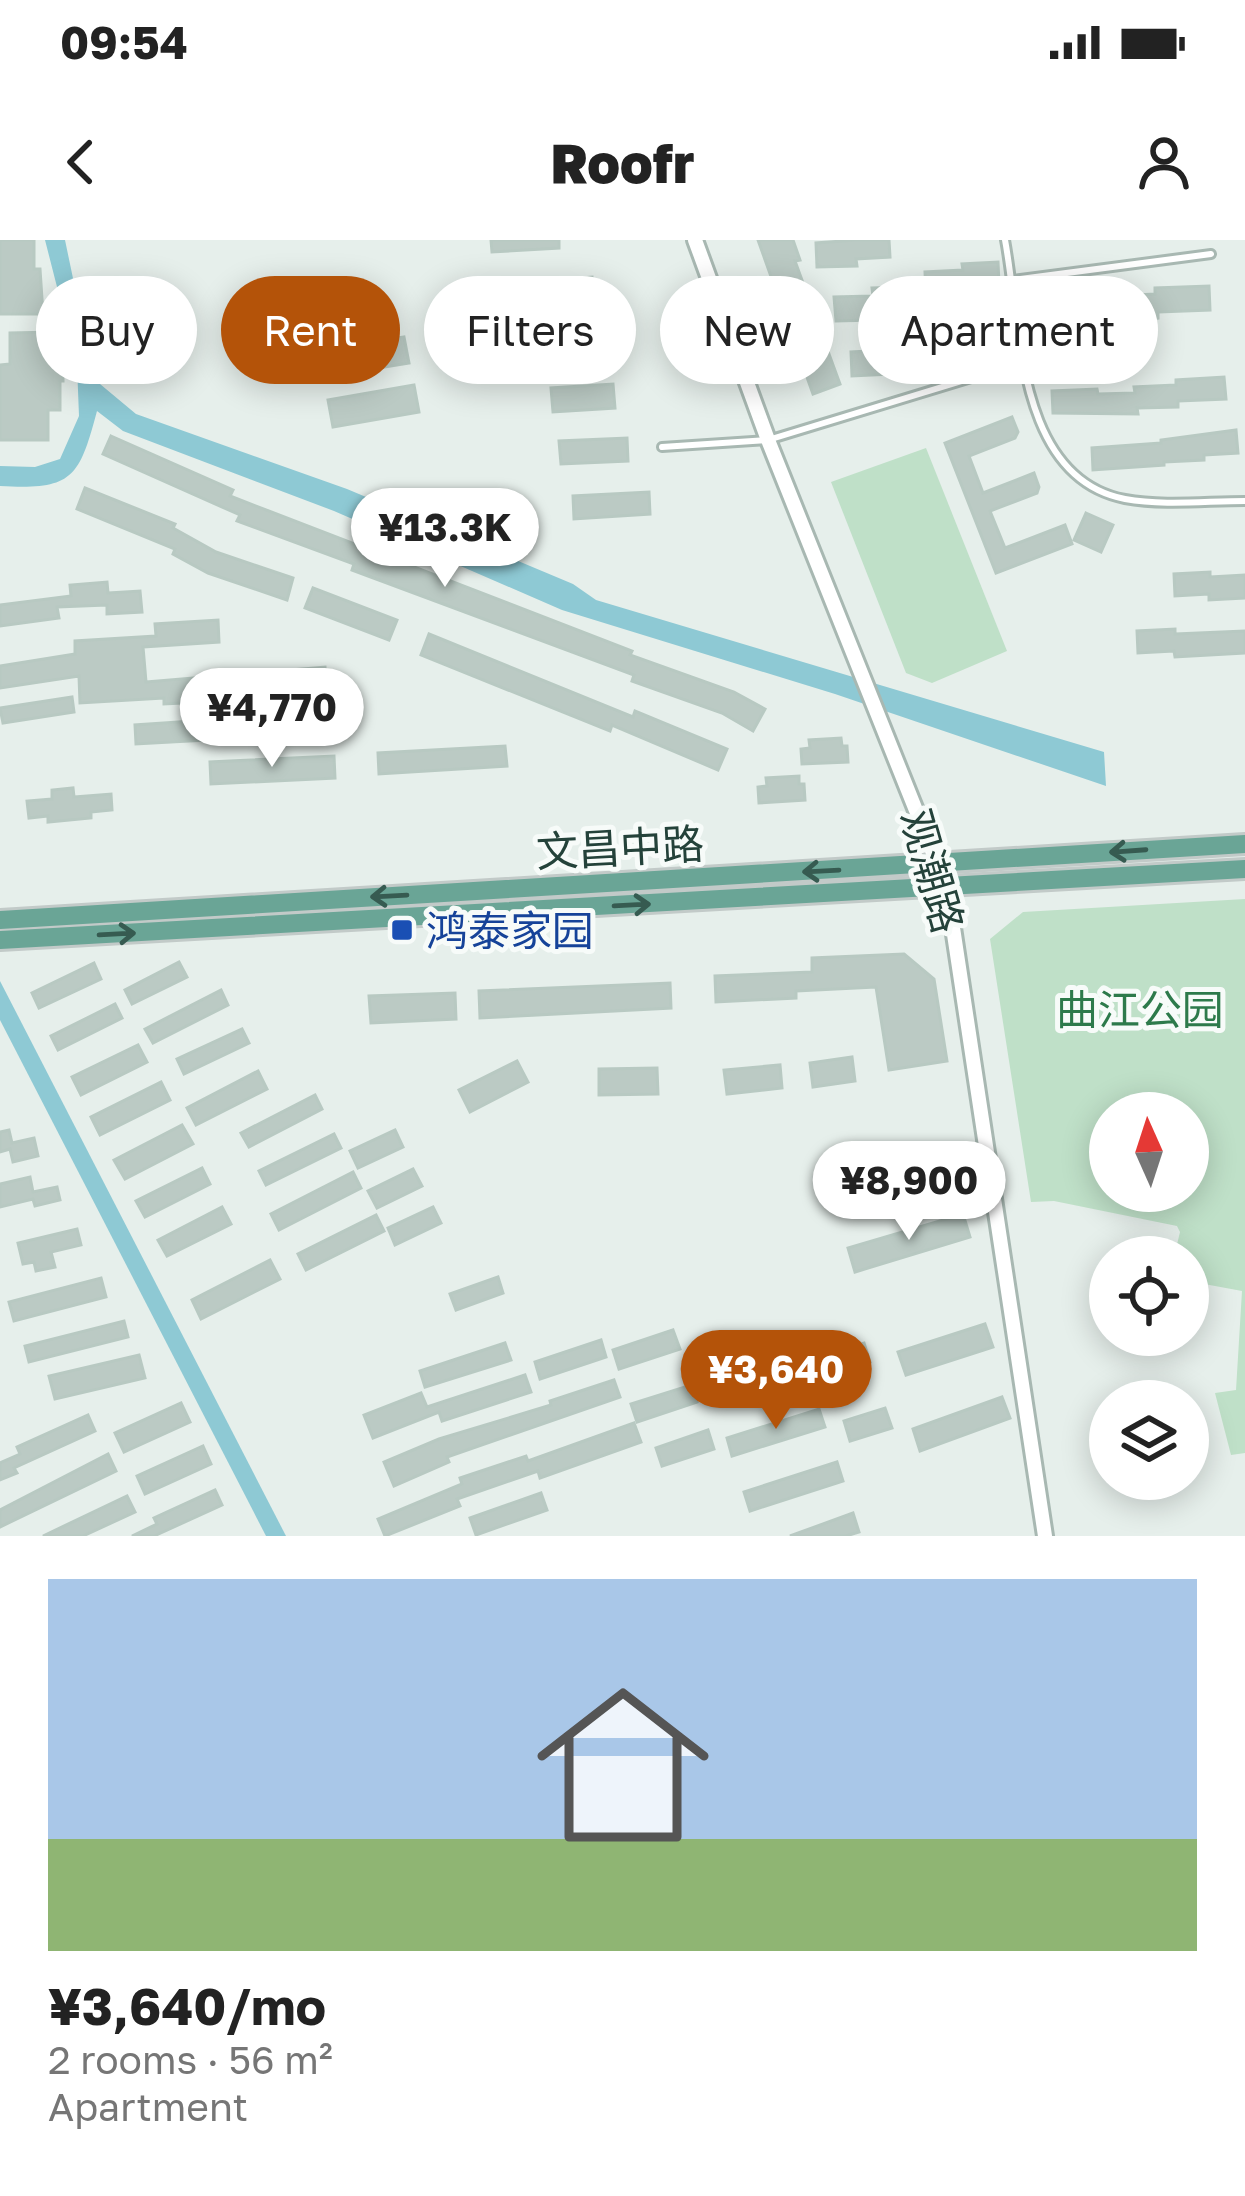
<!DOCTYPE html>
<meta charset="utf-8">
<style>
body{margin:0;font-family:"Golos Text","Noto Sans SC",sans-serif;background:#f2f2f2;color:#222;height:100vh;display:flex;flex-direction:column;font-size:45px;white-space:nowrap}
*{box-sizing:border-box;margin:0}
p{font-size:39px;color:#767676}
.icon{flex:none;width:66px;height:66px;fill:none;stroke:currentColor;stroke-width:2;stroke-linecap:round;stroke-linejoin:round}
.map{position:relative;height:1296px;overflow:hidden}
.side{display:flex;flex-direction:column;background:#fff;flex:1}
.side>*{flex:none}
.top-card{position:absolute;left:36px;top:36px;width:1173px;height:108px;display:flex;gap:24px}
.needle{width:78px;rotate:357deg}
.fabs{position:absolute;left:1089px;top:852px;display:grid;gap:24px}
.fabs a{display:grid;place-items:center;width:120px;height:120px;border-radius:50%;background:#fff;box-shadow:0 6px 30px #0003;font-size:60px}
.price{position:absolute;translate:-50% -102px;padding:0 27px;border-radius:42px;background:#fff;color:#222;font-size:39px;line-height:78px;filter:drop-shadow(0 3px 6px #0008)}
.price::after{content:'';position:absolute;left:50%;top:72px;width:36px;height:27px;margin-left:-18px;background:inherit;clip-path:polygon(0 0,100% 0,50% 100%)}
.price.current{background:#b45309;color:#fff}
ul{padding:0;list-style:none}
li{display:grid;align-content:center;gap:24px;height:636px;padding:0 48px}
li+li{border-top:3px solid #e0e0e0}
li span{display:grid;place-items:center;height:372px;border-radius:0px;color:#555}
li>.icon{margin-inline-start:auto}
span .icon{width:216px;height:216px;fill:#fffc;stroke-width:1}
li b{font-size:51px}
.pill{padding:0 42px;border-radius:54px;background:#fff;box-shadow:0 6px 30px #0003;font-size:42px;line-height:108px}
.pill.current{background:#b45309;color:#fff}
.status{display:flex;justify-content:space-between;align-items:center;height:84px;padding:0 60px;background:#fff;direction:ltr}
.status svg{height:33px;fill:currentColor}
header{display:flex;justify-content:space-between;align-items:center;height:156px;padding:0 48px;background:#fff;font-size:54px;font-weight:800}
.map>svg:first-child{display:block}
.green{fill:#bfe0c8;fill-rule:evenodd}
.water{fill:#8ec9d4}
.building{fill:#bbcac4;stroke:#b8c9c2;stroke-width:3}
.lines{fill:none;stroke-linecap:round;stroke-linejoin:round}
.service-casing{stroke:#a8b8b2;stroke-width:12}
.tertiary-casing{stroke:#a8b8b2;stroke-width:20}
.primary-casing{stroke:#c2cac8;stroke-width:24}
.service{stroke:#fff;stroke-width:6}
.tertiary{stroke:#fff;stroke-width:14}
.primary{stroke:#6aa596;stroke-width:18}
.oneway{stroke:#365b51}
.transit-dot{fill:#1a4fb4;stroke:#f7fbf9;stroke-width:4.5}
.labels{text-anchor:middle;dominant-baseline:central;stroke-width:10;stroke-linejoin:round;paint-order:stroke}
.street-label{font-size:42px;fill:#24423a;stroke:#f7fbf9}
.transit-label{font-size:42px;fill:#164399;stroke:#f7fbf9;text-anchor:start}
.park-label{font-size:42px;fill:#2d7a4b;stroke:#f7fbf9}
</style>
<div class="status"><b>09:54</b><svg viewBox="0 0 49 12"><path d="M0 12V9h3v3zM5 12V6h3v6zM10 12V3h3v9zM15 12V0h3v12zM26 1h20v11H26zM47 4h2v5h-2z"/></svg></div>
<header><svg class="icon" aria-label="back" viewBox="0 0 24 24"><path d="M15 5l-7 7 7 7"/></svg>Roofr<svg class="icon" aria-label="person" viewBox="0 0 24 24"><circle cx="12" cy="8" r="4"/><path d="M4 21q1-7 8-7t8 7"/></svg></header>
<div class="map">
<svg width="1245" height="1296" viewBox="0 0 1245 1296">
<rect width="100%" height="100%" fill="#e6efeb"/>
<g class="green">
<polygon points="926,208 1007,411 932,443 906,433 831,242"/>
<path d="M1245 659V1213L1231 1215 1215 1153 1236 1150 1242 1051 1188 1041V1017H1174L1180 992 1177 986 1054 961 1031 962 990 699 1023 672ZM1110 873H1188V951H1110Z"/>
</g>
<g class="water">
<path d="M45 0H65L94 139 136 174 347 249 573 344 596 360 1104 512 1106 546 835 454 562 370 334 271 123 191 97 171C79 239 72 250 0 246V226L35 227 60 219 79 176 77 125Z"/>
<polygon points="0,741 286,1296 266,1296 0,780"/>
</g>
<g class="building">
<polygon points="0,0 34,0 34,29 40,29 43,74 0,74"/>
<polygon points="491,0 559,0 559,8 492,12"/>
<polygon points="758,0 793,0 800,20 795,21 840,144 813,154"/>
<polygon points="855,0 889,0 890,17 856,19 857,26 817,27 816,3"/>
<polygon points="998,22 999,44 965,46 966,54 926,56 925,32 963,30 962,24"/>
<polygon points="592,37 593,61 526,65 525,42"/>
<polygon points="1209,46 1210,70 1158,72 1158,78 1031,89 1029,65 1080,63 1080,58 1155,54 1155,48"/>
<polygon points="907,47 908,71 874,73 875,80 836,81 834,57 873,56 872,48"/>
<polygon points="996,77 997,100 935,108 934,84"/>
<polygon points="55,92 56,124 63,124 63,141 60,141 60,170 48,170 48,200 0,200 0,125 10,124 10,93"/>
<polygon points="597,92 598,116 543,119 542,96"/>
<polygon points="404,97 409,123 323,137 319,110"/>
<polygon points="923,101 924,126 890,127 891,134 852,136 851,112 889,110 888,103"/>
<polygon points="1224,137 1226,159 1178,161 1178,167 1137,168 1138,174 1053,173 1052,151 1097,149 1098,154 1135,153 1134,147 1176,145 1176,140"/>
<polygon points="613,144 615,168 553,172 551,148"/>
<polygon points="414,145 419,172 333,187 328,160"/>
<polygon points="1012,177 1018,192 1015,198 969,216 983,253 1034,233 1039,247 1037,253 990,271 1005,308 1065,285 1072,304 996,333 945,203"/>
<polygon points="1236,190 1238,213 1204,215 1204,220 1164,222 1164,225 1093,230 1092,208 1161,203 1161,200"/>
<polygon points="111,196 233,250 230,256 632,411 630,415 734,452 765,469 753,491 722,473 632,441 634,435 352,330 354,324 237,281 240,275 103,214"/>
<polygon points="627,198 628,221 561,224 559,201"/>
<polygon points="85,248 175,284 173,288 216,312 293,338 287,360 208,333 173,314 175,309 77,269"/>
<polygon points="649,252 650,274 574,279 573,256"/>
<polygon points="1086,273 1113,285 1101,312 1074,300"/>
<polygon points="1210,332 1210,337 1245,335 1245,358 1209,360 1209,354 1175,356 1174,334"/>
<polygon points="107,342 108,353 140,351 142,372 107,374 107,365 57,367 59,378 0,386 0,365 71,356 70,345"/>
<polygon points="313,348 397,380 389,400 305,368"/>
<polygon points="218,380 219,402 143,407 146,442 325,427 326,449 241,453 242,460 164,464 164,458 80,463 79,436 0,448 0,426 75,414 75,401 156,396 155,384"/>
<polygon points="1175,389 1175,394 1245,391 1245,413 1175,417 1174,411 1138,413 1137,391"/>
<polygon points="429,394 633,477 635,471 727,509 718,530 612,485 610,491 421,415"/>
<polygon points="72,457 74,472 3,483 0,468"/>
<polygon points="222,479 224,499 136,504 135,485"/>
<polygon points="841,498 842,506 847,506 848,522 802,524 801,509 810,508 809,500"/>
<polygon points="505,506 507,526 379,534 378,513"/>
<polygon points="334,516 335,538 211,544 210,522"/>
<polygon points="799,536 799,544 804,544 805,560 759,563 758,547 767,546 766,538"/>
<polygon points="73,548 74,557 111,554 112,570 91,572 91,578 48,582 48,576 29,578 27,561 52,559 52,550"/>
<polygon points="904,714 934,739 947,821 889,830 876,747 796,751 796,758 716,762 715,736 812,732 812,718"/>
<polygon points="179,722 187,737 132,764 125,750"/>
<polygon points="94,723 101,739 39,768 32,753"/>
<polygon points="670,743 671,768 480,778 479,751"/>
<polygon points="221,750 228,765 153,803 145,789"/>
<polygon points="455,753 456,779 371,783 369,756"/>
<polygon points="115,764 122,778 58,810 51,796"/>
<polygon points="242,789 249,803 184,834 177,819"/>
<polygon points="138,805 147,822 81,855 72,837"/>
<polygon points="852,817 855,841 813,847 810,823"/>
<polygon points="517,821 528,842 470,872 459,850"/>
<polygon points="780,825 782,848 727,854 724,830"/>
<polygon points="657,828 658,854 599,855 599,829"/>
<polygon points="258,831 267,849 196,885 187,868"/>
<polygon points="161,842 170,860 100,895 91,877"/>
<polygon points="315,855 322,869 249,907 241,893"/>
<polygon points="182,885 193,904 125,939 114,920"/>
<polygon points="9,890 12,903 34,898 38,916 13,922 10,909 0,912 0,892"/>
<polygon points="395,890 403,907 358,928 350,911"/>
<polygon points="334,894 341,908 266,945 259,931"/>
<polygon points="202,928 210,944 145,977 136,961"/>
<polygon points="413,929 422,946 377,968 368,951"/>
<polygon points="353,932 361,948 279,990 271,974"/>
<polygon points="30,937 33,952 57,947 60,960 35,966 33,959 0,967 0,944"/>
<polygon points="222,967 231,984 167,1016 158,1000"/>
<polygon points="433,967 441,983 395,1005 388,988"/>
<polygon points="963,974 970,997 855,1032 848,1008"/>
<polygon points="376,975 384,991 306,1030 298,1014"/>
<polygon points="77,989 81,1005 51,1012 55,1027 36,1031 34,1022 23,1024 18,1003"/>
<polygon points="270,1020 280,1039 201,1079 192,1060"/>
<polygon points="498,1037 503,1053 456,1070 450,1054"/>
<polygon points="101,1038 106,1057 14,1081 9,1062"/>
<polygon points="124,1081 128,1097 29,1122 25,1106"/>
<polygon points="985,1084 993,1107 906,1135 898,1112"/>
<polygon points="673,1090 680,1109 619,1129 613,1110"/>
<polygon points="601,1100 606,1117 540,1139 535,1122"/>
<polygon points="505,1103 511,1120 425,1147 420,1131"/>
<polygon points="864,1103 870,1122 830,1135 824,1115"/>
<polygon points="139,1115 145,1138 55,1159 49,1136"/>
<polygon points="525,1135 531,1152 442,1181 439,1172 373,1198 364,1175 421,1153 427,1167"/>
<polygon points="614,1140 620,1157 447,1217 449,1222 394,1246 384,1222 439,1199 551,1165 550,1161"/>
<polygon points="691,1145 697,1162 637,1182 631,1164"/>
<polygon points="1002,1157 1010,1178 920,1211 913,1189"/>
<polygon points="181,1163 190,1182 124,1212 115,1193"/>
<polygon points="885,1168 892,1188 850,1201 844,1181"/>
<polygon points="819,1169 825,1187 732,1216 727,1198"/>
<polygon points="88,1175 95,1191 14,1228 17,1233 0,1240 0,1223 20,1214 17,1207"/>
<polygon points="634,1183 641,1202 540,1238 538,1231 457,1259 460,1266 385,1296 378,1279 462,1244 460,1238 526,1216 528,1221"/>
<polygon points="708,1190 714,1209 662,1226 656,1208"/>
<polygon points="203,1206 211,1224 145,1254 137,1236"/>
<polygon points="108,1214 116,1231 0,1287 0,1270"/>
<polygon points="837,1222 843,1241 750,1271 744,1252"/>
<polygon points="215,1250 222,1265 154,1296 132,1296 157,1284 154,1278"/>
<polygon points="541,1253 547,1270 476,1295 470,1278"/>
<polygon points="127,1256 135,1272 83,1296 43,1296"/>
<polygon points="853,1273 859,1292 846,1296 790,1296"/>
</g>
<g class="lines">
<g class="service-casing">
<g id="service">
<path d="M1005 0C1021 84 1016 238 1125 259 1164 266 1206 261 1245 261"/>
<polyline points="1013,40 1211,14"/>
<polyline points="662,207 768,200 1024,122"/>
</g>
</g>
<g class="tertiary-casing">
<polyline id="tertiary" points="695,0 768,200 947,648 1045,1296"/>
</g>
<g class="primary-casing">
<g id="primary">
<polyline points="0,680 1245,604"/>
<polyline points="0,700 1245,629"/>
</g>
</g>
<use href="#service" class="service"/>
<use href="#tertiary" class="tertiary"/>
<use href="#primary" class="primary"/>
</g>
<defs><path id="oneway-shaft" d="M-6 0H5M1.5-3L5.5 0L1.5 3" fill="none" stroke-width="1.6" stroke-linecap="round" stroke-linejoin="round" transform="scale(3)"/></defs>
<g class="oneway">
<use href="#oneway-shaft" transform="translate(1128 611) rotate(176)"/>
<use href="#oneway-shaft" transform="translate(821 631) rotate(177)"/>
<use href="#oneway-shaft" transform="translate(389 656) rotate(177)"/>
<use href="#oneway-shaft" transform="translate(632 665) rotate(-3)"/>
<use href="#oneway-shaft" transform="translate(117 694) rotate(-3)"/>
</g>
<rect class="transit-dot" x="390" y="678" width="24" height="24" rx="6"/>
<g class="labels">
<g class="street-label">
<text transform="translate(620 607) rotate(-3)">文昌中路</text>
<text transform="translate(933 631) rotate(74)">观潮路</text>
</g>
<g class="transit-label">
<text x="426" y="690">鸿泰家园</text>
</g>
<g class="park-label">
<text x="1140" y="769">曲江公园</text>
</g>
</g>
</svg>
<div class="fabs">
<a><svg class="needle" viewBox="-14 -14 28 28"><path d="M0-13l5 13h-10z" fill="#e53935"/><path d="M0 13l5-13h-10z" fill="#767676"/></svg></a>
<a><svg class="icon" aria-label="locate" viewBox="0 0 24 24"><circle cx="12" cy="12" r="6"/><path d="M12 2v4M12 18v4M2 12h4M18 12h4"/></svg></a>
<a><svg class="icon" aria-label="layers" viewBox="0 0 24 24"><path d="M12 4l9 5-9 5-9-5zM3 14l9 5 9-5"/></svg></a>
</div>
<b class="price" style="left:445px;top:350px">¥13.3K</b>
<b class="price" style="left:272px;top:530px">¥4,770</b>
<b class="price" style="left:909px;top:1003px">¥8,900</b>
<b class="price current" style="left:776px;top:1192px">¥3,640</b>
<div class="top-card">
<a class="pill">Buy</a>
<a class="pill current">Rent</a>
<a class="pill">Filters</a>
<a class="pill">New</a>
<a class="pill">Apartment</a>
</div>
</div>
<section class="side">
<ul>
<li><span style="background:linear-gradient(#a9c7e8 70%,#8fb573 0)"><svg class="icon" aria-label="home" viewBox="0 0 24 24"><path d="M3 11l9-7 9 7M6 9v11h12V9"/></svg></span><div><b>¥3,640/mo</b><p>2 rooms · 56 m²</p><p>Apartment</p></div></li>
</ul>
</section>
